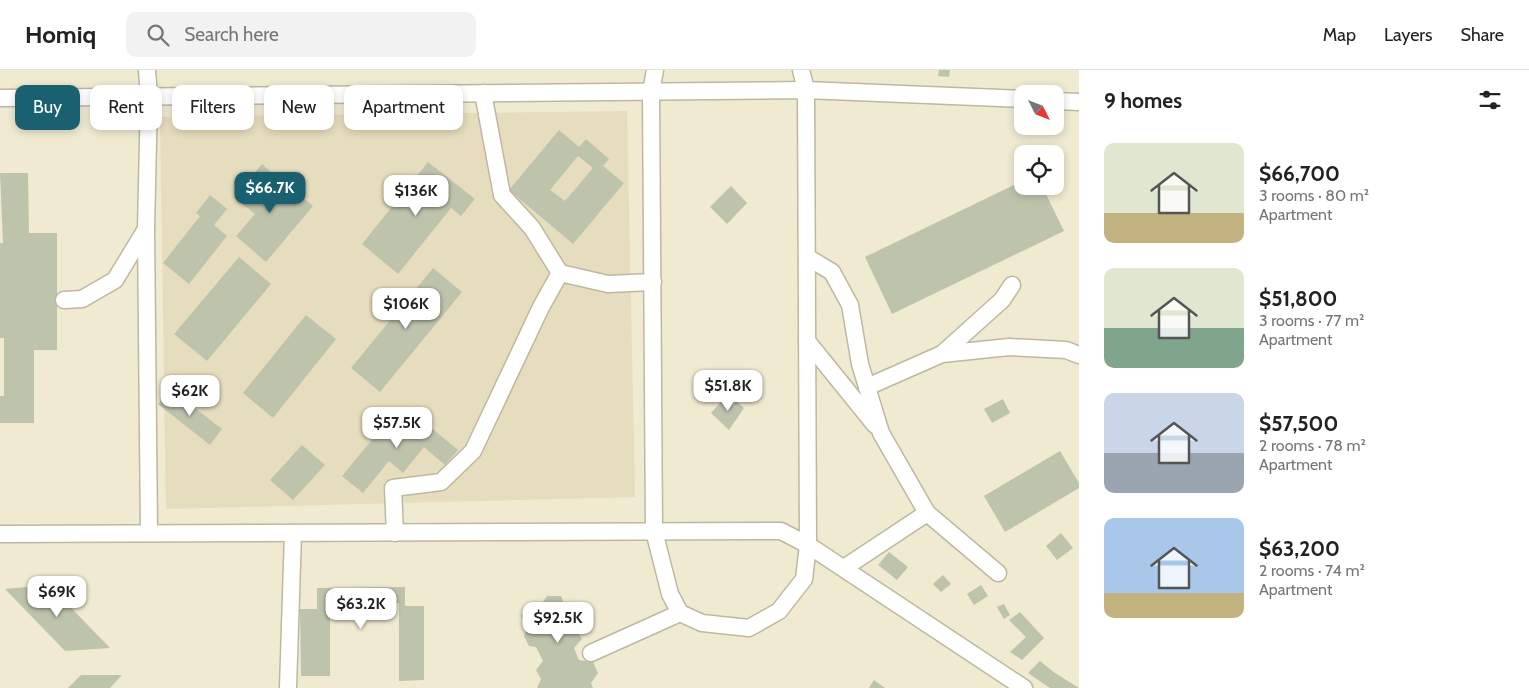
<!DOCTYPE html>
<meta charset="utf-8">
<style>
body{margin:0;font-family:Cabin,sans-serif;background:#f2f2f2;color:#222;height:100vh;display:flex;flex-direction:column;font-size:19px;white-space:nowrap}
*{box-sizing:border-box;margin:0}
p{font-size:16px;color:#767676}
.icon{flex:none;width:28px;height:28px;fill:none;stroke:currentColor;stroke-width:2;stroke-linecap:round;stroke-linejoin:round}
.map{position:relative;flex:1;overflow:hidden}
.drawer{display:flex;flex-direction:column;background:#fff;width:450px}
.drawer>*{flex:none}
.banner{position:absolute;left:15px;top:15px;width:475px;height:45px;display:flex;gap:10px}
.needle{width:32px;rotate:132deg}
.fabs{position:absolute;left:1014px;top:15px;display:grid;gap:10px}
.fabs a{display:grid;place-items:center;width:50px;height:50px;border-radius:10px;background:#fff;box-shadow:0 2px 8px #0003;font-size:25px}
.price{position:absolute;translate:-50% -42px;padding:0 11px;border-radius:10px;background:#fff;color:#222;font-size:16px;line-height:32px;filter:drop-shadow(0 1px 2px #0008)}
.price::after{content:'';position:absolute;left:50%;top:30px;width:15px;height:11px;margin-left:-8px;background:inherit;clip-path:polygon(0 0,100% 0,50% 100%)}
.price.selected{background:#196071;color:#fff}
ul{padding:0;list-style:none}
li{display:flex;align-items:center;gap:15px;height:125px;padding:0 25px}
li span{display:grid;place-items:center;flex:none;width:140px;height:100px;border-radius:10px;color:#555}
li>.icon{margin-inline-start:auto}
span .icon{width:60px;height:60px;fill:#fffc;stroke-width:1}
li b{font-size:21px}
h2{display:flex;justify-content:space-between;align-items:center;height:60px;padding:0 25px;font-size:21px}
.chip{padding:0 18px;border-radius:10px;background:#fff;box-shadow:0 2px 8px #0003;font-size:18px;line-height:45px}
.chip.selected{background:#196071;color:#fff}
header{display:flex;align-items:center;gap:30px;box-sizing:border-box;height:70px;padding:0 25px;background:#fff;border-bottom:1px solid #e0e0e0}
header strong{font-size:24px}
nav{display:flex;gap:28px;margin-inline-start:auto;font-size:18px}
.search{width:350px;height:45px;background:#f2f2f2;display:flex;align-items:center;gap:12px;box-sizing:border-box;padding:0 18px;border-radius:10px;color:#767676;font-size:19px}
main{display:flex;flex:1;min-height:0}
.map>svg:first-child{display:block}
.built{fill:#e6ddbe}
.building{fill:#bec4ac;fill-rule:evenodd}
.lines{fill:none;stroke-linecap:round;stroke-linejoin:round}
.minor-casing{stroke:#beb8a0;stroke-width:19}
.minor{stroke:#fff;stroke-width:16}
</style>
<header>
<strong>Homiq</strong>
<div class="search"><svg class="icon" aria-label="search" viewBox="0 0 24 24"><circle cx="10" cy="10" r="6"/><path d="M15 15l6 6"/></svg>Search here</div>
<nav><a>Map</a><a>Layers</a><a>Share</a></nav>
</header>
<main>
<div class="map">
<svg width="1079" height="618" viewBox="0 0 1079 618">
<rect width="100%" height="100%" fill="#f0ead1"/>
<polygon class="built" points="627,41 635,427 166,439 160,47"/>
<g class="building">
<polygon points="939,0 950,0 949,7 938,6"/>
<path d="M559 60 579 77 586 69 609 89 603 96 624 113 573 174 509 120ZM578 86 593 98 565 131 550 120Z"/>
<polygon points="428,92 475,129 461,146 451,138 398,204 362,174"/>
<polygon points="262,94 273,104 254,127 262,134 282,111 313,136 266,192 236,166 255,144 234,127"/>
<polygon points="0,103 28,103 29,163 57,163 57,280 34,280 34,353 0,353 0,326 4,326 4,268 0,268 0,173 3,173"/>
<polygon points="1022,111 1022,116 1042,116 1064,161 892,244 865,187"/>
<polygon points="731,116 747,133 727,154 710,137"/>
<polygon points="210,125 227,139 214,155 227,166 189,214 163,193 200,146 196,143"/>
<polygon points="239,187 271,214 207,291 174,264"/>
<polygon points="433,198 462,222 380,322 351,298"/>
<polygon points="306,245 336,269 273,348 243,323"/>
<polygon points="170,319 222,359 210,375 158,334"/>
<polygon points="728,324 744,338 729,360 711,343"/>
<polygon points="1003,329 1010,343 992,353 984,339"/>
<polygon points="406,337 458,380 445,395 424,377 403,403 389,391 363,423 342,406 389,349 403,360 394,352"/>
<polygon points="302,375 325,395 293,430 270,410"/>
<polygon points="1060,381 1079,413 1079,418 1005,462 984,426"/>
<polygon points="1061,463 1073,478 1057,490 1046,476"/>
<polygon points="889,482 908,497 897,510 878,495"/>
<polygon points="943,505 951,514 941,522 933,514"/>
<polygon points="49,515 110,578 65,581 5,519"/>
<polygon points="981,515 988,526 974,535 967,524"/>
<polygon points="405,517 405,536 424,536 424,610 399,611 399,533 330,534 330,606 301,606 300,539 317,539 317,518"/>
<polygon points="547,526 561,526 565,536 580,538 584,550 576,560 582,569 574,578 579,590 593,592 598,603 591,613 593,618 537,618 541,609 536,600 543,591 536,577 529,576 524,566 527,556 521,546 528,535 540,536"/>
<polygon points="1004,534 1010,545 1004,549 997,537"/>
<polygon points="1020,542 1044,568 1022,590 1010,582 1026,567 1009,550"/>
<polygon points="1040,591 1055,603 1079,618 1050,618 1028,603"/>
<polygon points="81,605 122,605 110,618 68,618"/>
<polygon points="874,610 885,618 869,618"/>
</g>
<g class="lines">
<g class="minor-casing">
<g id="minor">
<polyline points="147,0 149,27 146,159 149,463"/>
<polyline points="655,0 651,22 654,461 670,524 680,543 702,553 749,558 779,541 804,509 808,475 806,20 801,0"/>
<polyline points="483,23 502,125 532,158 560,203"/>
<polyline points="0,28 806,20 1022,29"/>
<polyline points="1055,31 1079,32"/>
<polyline points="807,187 832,202 850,235 860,294 881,363 927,443 998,503"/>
<polyline points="64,230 82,229 115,210 146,159"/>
<polyline points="807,271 875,355"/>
<polyline points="942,284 1002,230 1012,215"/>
<polyline points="867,317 942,284 1009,277 1066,280 1079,285"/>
<polyline points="395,463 393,418 441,412 473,381 541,237 560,203 608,214 653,212"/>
<polyline points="0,464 781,461 808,475 1024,618"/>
<polyline points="844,498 927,443"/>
<polyline points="591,583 680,543"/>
<polyline points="288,618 293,463"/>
</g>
</g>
<use href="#minor" class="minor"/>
</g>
</svg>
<div class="fabs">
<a><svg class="needle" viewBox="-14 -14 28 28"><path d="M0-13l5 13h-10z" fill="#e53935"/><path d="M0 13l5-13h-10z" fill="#767676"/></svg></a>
<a><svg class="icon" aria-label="locate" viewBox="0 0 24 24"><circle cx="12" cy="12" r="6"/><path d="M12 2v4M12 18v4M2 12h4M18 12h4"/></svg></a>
</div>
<b class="price selected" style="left:270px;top:144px">$66.7K</b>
<b class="price" style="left:416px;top:147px">$136K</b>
<b class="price" style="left:406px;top:260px">$106K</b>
<b class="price" style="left:728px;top:342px">$51.8K</b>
<b class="price" style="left:190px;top:347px">$62K</b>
<b class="price" style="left:397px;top:379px">$57.5K</b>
<b class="price" style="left:57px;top:548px">$69K</b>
<b class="price" style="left:361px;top:560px">$63.2K</b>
<b class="price" style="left:558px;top:574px">$92.5K</b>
<div class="banner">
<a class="chip selected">Buy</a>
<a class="chip">Rent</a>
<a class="chip">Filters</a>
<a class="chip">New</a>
<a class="chip">Apartment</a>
</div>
</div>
<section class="drawer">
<h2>9 homes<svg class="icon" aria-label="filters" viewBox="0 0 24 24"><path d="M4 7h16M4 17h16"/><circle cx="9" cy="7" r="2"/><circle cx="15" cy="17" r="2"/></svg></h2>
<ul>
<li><span style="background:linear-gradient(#dfe7d0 70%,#c2b280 0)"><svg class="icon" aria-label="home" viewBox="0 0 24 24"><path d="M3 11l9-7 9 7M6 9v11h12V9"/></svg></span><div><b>$66,700</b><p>3 rooms · 80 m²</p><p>Apartment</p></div></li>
<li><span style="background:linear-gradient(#dfe7d0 60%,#7fa58c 0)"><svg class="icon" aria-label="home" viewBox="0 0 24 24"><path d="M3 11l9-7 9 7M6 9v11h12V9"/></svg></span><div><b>$51,800</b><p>3 rooms · 77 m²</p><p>Apartment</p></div></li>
<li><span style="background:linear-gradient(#c9d6e8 60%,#9aa5b1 0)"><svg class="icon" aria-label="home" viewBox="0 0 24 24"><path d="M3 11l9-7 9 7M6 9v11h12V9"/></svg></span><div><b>$57,500</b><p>2 rooms · 78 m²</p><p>Apartment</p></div></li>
<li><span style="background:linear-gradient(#a9c7e8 75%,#c2b280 0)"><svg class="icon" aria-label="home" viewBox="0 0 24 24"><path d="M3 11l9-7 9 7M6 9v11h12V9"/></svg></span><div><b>$63,200</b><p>2 rooms · 74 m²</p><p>Apartment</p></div></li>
</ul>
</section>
</main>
